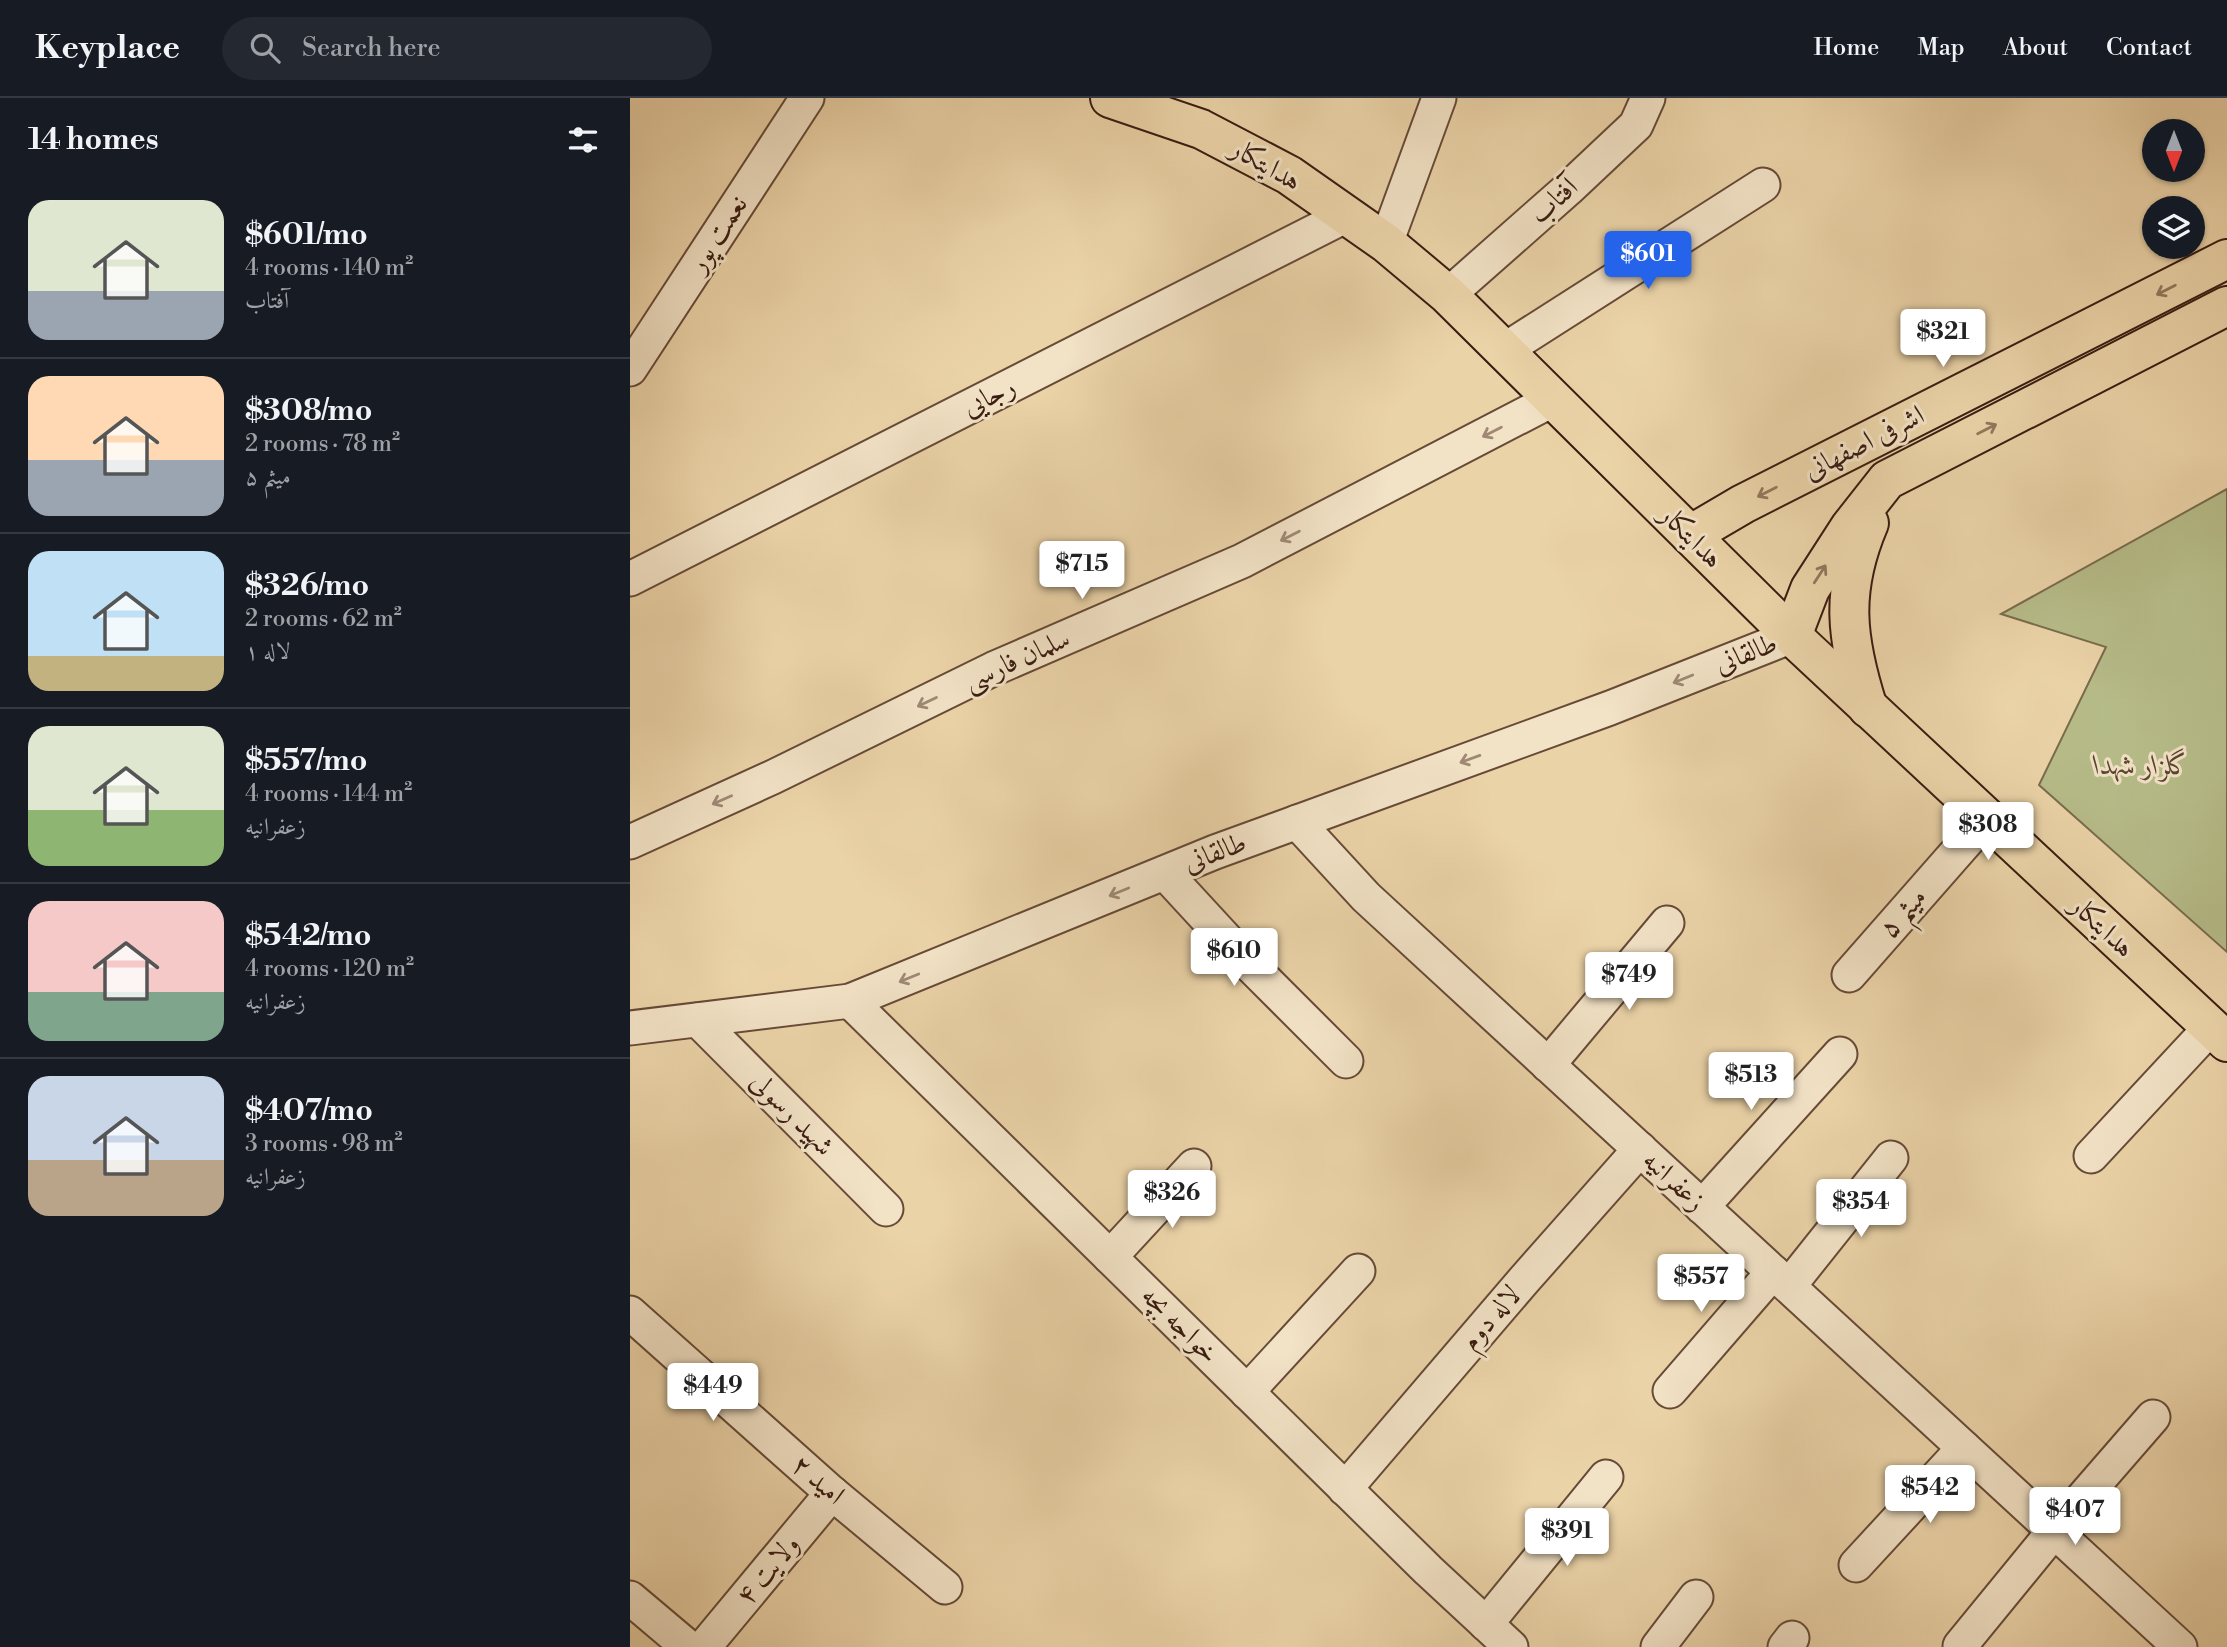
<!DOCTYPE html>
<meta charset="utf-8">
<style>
body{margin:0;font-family:"Libre Bodoni",Amiri,serif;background:#242831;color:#f1f3f6;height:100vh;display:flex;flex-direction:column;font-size:26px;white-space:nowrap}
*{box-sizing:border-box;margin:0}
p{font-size:23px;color:#9ea1a6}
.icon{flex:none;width:38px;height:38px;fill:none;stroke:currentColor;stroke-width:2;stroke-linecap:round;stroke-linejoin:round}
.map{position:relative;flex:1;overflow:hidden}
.drawer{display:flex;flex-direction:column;background:#171b24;width:630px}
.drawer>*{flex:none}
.needle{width:46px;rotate:180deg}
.tools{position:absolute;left:1512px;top:21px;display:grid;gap:14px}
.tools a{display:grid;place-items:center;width:63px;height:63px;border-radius:50%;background:#171b24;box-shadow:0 2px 5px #0004;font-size:35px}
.price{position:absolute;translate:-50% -60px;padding:0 16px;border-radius:7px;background:#fff;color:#222;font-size:23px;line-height:46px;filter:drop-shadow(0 2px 4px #0008)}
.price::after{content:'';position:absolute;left:50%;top:42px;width:21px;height:16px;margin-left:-10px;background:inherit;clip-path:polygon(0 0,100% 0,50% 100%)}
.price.on{background:#2563eb;color:#fff}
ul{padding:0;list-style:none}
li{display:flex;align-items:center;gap:21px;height:175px;padding:0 28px}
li+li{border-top:2px solid #363941}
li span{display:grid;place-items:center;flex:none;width:196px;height:140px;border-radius:21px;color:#555}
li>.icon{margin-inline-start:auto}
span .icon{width:84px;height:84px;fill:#fffc;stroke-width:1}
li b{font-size:30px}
h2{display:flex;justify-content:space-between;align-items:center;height:84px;padding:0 28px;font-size:30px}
header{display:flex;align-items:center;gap:42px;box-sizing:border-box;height:98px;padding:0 35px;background:#171b24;border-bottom:2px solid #363941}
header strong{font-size:33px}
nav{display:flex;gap:38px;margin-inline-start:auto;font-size:24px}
.search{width:490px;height:63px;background:#242831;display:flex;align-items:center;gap:18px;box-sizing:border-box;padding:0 24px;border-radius:38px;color:#9ea1a6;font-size:26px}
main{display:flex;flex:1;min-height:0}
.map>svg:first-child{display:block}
.green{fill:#b6bc89;stroke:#786c4d;stroke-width:2}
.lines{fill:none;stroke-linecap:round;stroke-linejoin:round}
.minor-casing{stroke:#664a37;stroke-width:37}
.major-casing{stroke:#391c11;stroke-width:42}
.minor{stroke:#f2e2c6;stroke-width:33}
.major{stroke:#ebd3a8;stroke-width:38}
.oneway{stroke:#92785c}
.oneway2{stroke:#9f8975}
.labels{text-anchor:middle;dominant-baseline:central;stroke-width:6;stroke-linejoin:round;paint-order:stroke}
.street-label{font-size:28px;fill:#391c11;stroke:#f2e2c6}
.park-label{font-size:28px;font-style:italic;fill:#58442f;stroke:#f2e2c6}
</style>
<header>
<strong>Keyplace</strong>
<div class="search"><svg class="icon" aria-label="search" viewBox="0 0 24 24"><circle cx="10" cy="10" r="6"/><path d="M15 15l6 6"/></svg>Search here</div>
<nav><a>Home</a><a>Map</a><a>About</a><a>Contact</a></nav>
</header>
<main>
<section class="drawer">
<h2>14 homes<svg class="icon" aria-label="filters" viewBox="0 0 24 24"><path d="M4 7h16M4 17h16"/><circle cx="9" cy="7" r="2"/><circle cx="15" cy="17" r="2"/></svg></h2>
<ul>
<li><span style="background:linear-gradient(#dfe7d0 65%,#9aa5b1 0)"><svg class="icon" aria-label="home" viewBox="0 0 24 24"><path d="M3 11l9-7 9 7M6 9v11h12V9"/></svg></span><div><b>$601/mo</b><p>4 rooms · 140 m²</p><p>آفتاب</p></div></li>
<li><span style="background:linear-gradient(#ffd9b3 60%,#9aa5b1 0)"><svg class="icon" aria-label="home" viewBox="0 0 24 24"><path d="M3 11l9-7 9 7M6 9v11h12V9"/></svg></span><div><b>$308/mo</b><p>2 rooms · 78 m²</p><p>میثم ۵</p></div></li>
<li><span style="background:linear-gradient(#bfe0f5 75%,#c2b280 0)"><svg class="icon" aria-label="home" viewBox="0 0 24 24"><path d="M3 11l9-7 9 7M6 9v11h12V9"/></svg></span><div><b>$326/mo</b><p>2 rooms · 62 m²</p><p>لاله ۱</p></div></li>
<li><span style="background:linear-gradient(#dfe7d0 60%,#8fb573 0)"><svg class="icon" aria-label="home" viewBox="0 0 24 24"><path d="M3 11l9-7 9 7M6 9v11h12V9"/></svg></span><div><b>$557/mo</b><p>4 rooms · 144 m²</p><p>زعفرانیه</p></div></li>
<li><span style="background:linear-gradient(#f6c9c9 65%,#7fa58c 0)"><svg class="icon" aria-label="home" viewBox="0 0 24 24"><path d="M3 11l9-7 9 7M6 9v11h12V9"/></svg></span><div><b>$542/mo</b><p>4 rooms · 120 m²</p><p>زعفرانیه</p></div></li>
<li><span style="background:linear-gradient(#c9d6e8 60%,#b9a48a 0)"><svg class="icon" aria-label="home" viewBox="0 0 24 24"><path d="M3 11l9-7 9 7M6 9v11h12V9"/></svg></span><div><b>$407/mo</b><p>3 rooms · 98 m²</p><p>زعفرانیه</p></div></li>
</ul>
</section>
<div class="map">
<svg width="1597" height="1549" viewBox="0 0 1597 1549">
<rect width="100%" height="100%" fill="#ebd3a8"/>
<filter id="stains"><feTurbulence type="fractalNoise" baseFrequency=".00286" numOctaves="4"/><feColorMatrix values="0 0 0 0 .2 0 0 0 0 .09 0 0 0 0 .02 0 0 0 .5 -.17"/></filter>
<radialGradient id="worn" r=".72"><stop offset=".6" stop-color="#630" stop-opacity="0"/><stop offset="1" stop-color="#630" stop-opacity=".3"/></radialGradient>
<polygon class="green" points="1597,391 1597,854 1409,687 1476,549 1371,516"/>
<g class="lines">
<g class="minor-casing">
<g id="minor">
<polyline points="756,145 809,0"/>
<polyline points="818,197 938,91 1006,27 1018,0"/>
<polyline points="873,253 1133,87"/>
<polyline points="0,271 177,0"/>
<polyline points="0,481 717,117"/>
<polyline points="667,724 736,799 1550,1549"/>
<polyline points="0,744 143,679 363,571 612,463 922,302"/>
<polyline points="535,775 617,864 716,963"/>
<polyline points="1219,877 1356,721"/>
<polyline points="220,903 798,1472 881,1549"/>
<polyline points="68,922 256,1111"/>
<polyline points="0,930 220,903 585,754 980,610 1162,538"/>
<polyline points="918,967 1037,825"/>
<polyline points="1461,1058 1581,929"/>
<polyline points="1072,1109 1210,956"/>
<polyline points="480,1159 564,1068"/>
<polyline points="1159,1188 1261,1060"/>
<polyline points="0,1215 202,1395 315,1489"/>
<polyline points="1040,1293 1143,1174"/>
<polyline points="617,1294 728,1173"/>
<polyline points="715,1391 894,1182 1010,1051"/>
<polyline points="1226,1467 1334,1350"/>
<polyline points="0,1500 58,1549"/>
<polyline points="856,1526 976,1379"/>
<polyline points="1330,1548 1424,1433 1523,1319"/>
<polyline points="74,1549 202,1395"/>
<polyline points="1028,1549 1066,1499"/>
<polyline points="1155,1549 1162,1540"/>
</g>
</g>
<g class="major-casing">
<g id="major">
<polyline points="480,0 571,31 659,77 756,145 818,197 1162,538 1597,944"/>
<polyline points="1060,437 1113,406 1597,161"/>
<polyline points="1162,538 1180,491 1220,429 1257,382 1597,208"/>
<path d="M1238 610C1216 541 1210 493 1239 425"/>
</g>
</g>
<use href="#minor" class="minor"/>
<use href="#major" class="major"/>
</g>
<defs><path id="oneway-shaft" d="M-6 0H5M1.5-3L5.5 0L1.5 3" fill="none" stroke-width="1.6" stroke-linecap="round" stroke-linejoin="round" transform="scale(1.75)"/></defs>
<g class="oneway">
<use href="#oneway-shaft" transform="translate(1536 192) rotate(153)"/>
<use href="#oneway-shaft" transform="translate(1357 331) rotate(-27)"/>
<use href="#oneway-shaft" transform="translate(1137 394) rotate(153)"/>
<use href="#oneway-shaft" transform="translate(1190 476) rotate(-57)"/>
</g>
<g class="oneway2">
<use href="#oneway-shaft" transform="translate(862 334) rotate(153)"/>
<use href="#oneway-shaft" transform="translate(660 438) rotate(153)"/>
<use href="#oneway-shaft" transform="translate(1053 581) rotate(158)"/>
<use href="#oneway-shaft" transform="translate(297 604) rotate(154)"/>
<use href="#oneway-shaft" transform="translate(840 661) rotate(160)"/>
<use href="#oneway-shaft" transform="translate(92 702) rotate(156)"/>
<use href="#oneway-shaft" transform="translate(489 794) rotate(158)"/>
<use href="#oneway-shaft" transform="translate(279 880) rotate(158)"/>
</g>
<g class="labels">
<g class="street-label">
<text transform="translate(636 67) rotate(30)">هدایتکار</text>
<text transform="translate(924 103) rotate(-42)">آفتاب</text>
<text transform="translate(88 136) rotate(-57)">نعمت پور</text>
<text transform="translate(359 299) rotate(-27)">رجایی</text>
<text transform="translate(1234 345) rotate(-27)">اشرفی اصفهانی</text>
<text transform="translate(1061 439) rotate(45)">هدایتکار</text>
<text transform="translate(1116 556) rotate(-22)">طالقانی</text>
<text transform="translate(387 562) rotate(-24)">سلمان فارسی</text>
<text transform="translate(585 755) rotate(-21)">طالقانی</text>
<text transform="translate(1273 815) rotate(-49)">میثم ۵</text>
<text transform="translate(1472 829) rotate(43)">هدایتکار</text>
<text transform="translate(162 1016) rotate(45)">شهید رسولی</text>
<text transform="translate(1044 1083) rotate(43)">زعفرانیه</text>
<text transform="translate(861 1220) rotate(-49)">لاله دوم</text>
<text transform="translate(550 1227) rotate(45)">خواجه بچه</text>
<text transform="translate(188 1382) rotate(41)">امید ۲</text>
<text transform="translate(138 1472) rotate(-50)">ولایت ۴</text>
</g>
<g class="park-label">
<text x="1512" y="667">گلزار شهدا</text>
</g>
</g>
<rect width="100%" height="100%" filter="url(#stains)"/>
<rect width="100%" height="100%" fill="url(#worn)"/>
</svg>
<div class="tools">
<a><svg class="needle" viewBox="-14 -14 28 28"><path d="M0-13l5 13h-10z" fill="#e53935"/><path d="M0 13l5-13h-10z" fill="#9ea1a6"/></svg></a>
<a><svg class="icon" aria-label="layers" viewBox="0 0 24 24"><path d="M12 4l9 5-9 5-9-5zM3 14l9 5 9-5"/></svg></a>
</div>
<b class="price on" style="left:1018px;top:193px">$601</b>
<b class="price" style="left:1313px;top:271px">$321</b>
<b class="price" style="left:452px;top:503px">$715</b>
<b class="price" style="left:1358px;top:764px">$308</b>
<b class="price" style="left:604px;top:890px">$610</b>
<b class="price" style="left:999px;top:914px">$749</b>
<b class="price" style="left:1121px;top:1014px">$513</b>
<b class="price" style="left:542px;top:1132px">$326</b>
<b class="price" style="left:1231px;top:1141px">$354</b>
<b class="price" style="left:1071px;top:1216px">$557</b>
<b class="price" style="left:83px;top:1325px">$449</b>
<b class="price" style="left:1300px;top:1427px">$542</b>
<b class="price" style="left:1445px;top:1449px">$407</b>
<b class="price" style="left:937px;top:1470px">$391</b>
</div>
</main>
